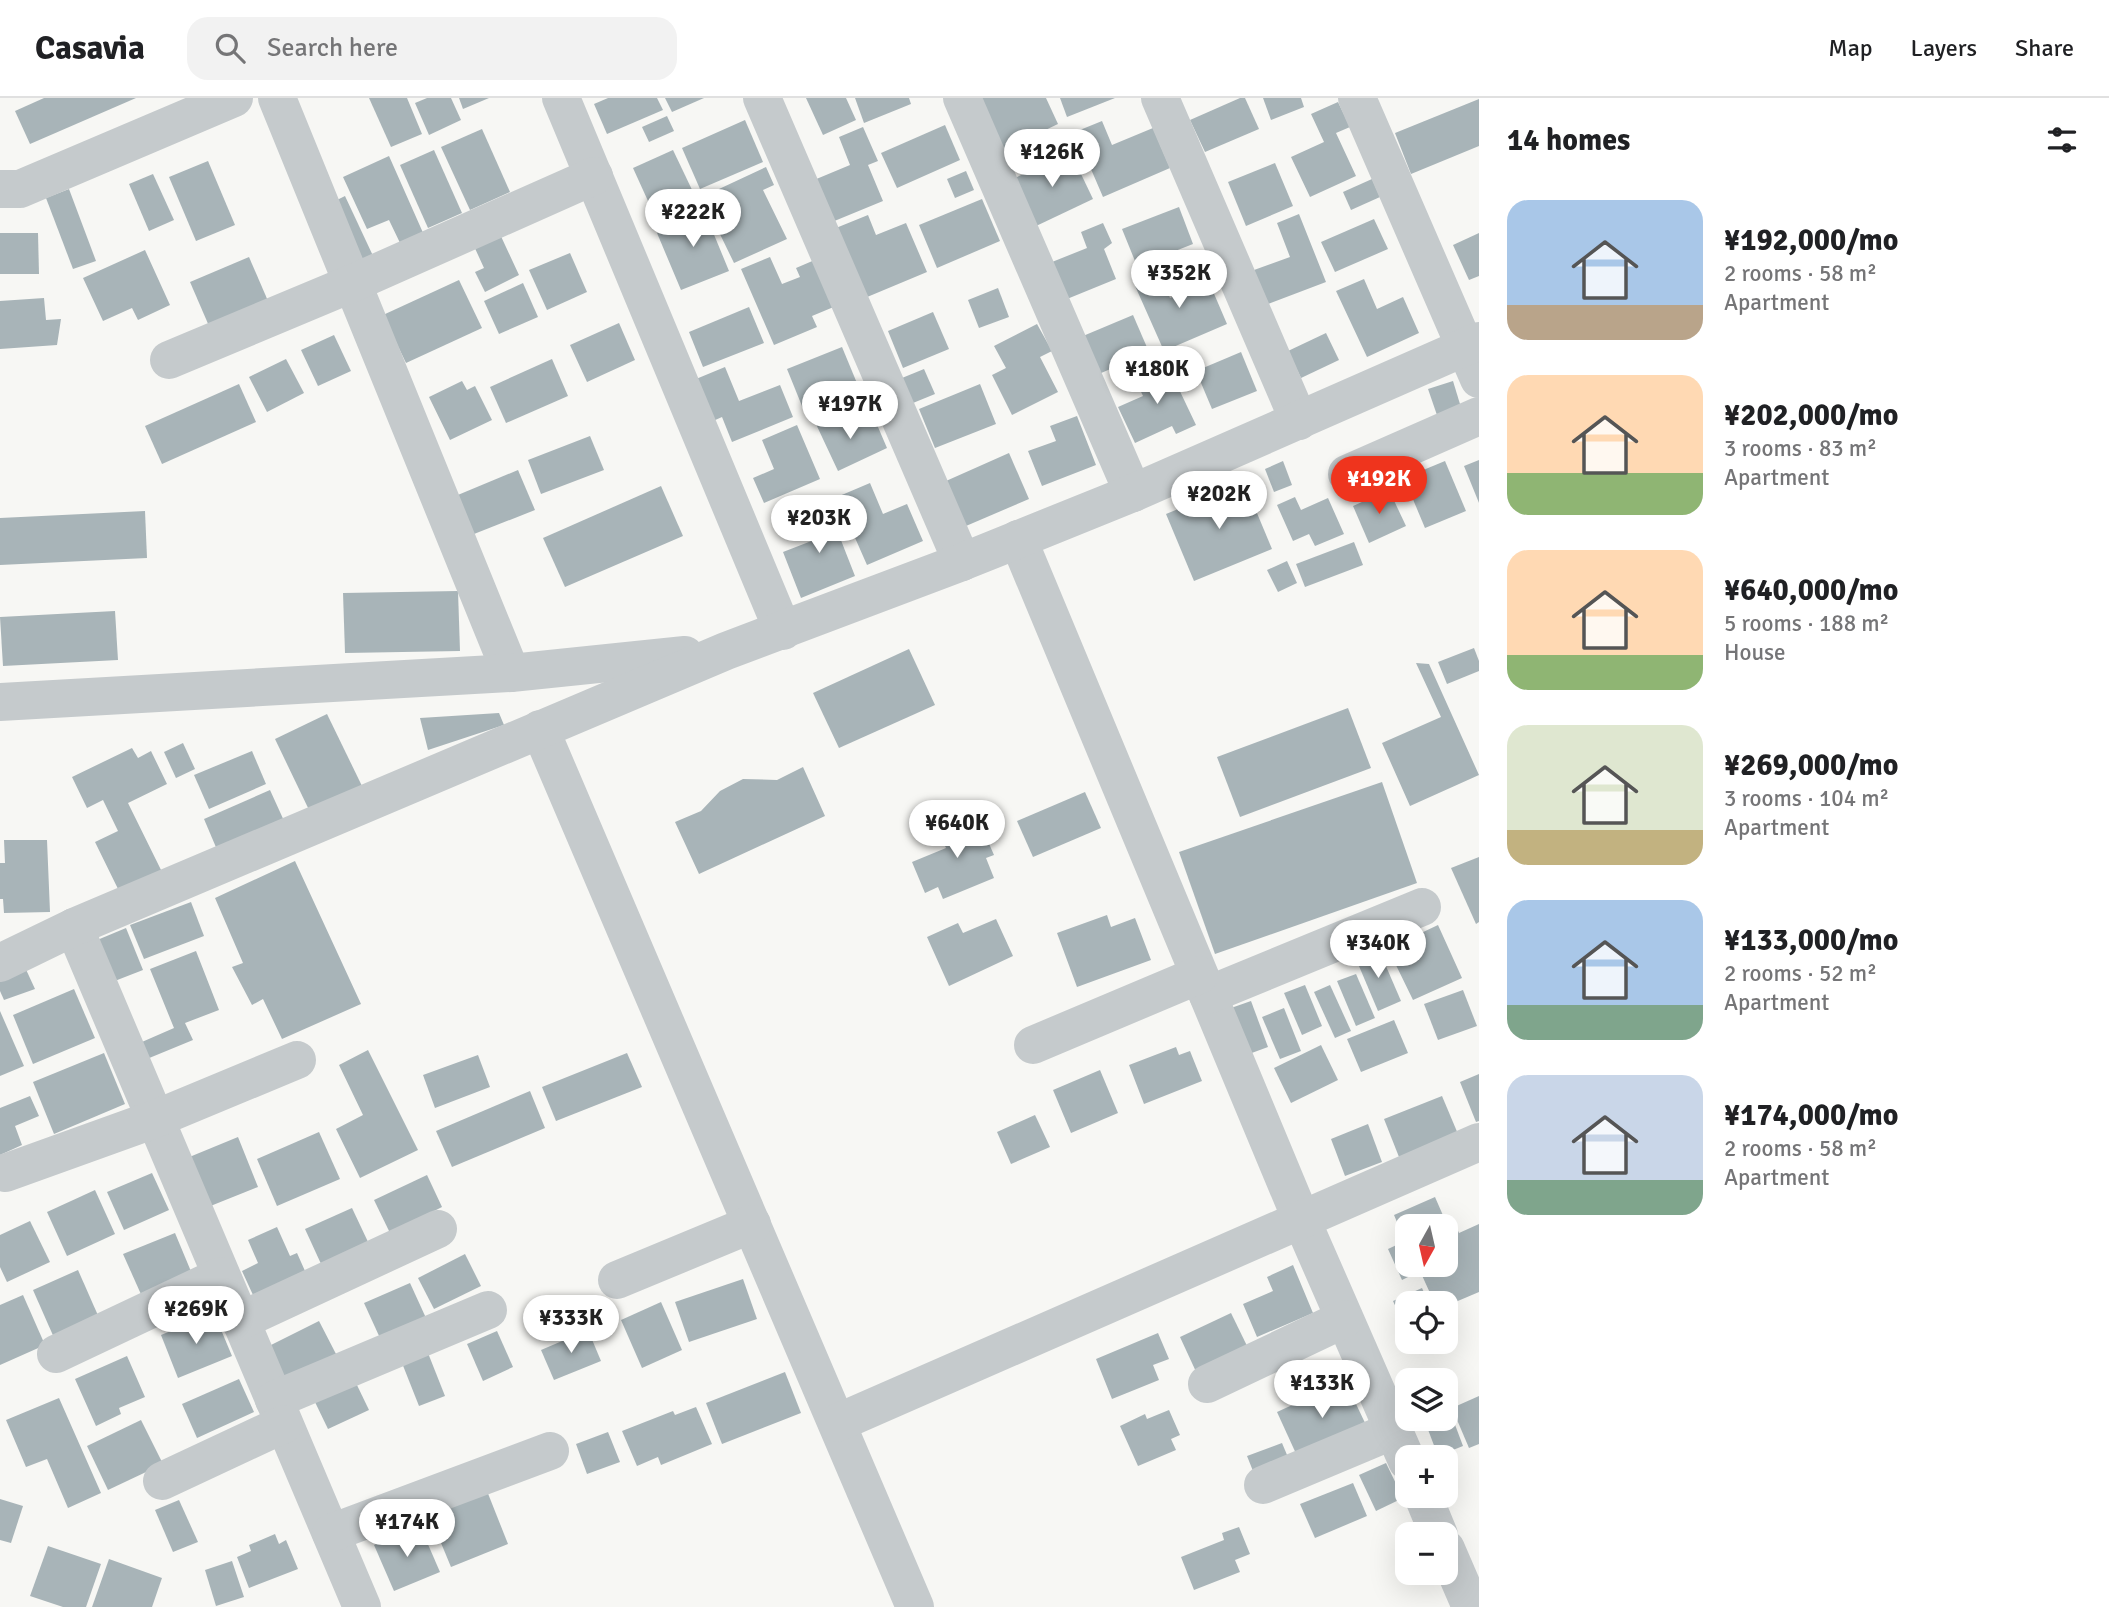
<!DOCTYPE html>
<meta charset="utf-8">
<style>
body{margin:0;font-family:Signika,sans-serif;background:#f2f2f2;color:#202124;height:100vh;display:flex;flex-direction:column;font-size:26px;white-space:nowrap}
*{box-sizing:border-box;margin:0}
p{font-size:23px;color:#757577}
.icon{flex:none;width:38px;height:38px;fill:none;stroke:currentColor;stroke-width:2;stroke-linecap:round;stroke-linejoin:round}
.map{position:relative;flex:1;overflow:hidden}
.side{display:flex;flex-direction:column;background:#fff;width:630px}
.side>*{flex:none}
.needle{width:46px;rotate:188deg}
.fabs{position:absolute;left:1395px;top:1116px;display:grid;gap:14px}
.fabs a{display:grid;place-items:center;width:63px;height:63px;border-radius:14px;background:#fff;box-shadow:0 7px 28px #0002;font-size:35px}
.price{position:absolute;translate:-50% -60px;padding:0 16px;border-radius:24px;background:#fff;color:#222;font-size:23px;line-height:46px;filter:drop-shadow(0 2px 4px #0008)}
.price::after{content:'';position:absolute;left:50%;top:42px;width:21px;height:16px;margin-left:-10px;background:inherit;clip-path:polygon(0 0,100% 0,50% 100%)}
.price.current{background:#ef341d;color:#fff}
ul{padding:0;list-style:none}
li{display:flex;align-items:center;gap:21px;height:175px;padding:0 28px}
li span{display:grid;place-items:center;flex:none;width:196px;height:140px;border-radius:21px;color:#555}
li>.icon{margin-inline-start:auto}
span .icon{width:84px;height:84px;fill:#fffc;stroke-width:1}
li b{font-size:30px}
h2{display:flex;justify-content:space-between;align-items:center;height:84px;padding:0 28px;font-size:30px}
header{display:flex;align-items:center;gap:42px;box-sizing:border-box;height:98px;padding:0 35px;background:#fff;border-bottom:2px solid #e0e0e0}
header strong{font-size:33px}
nav{display:flex;gap:38px;margin-inline-start:auto;font-size:24px}
.search{width:490px;height:63px;background:#f2f2f2;display:flex;align-items:center;gap:18px;box-sizing:border-box;padding:0 24px;border-radius:21px;color:#757577;font-size:26px}
main{display:flex;flex:1;min-height:0}
.map>svg:first-child{display:block}
.building{fill:#a8b4b8;fill-rule:evenodd}
.lines{fill:none;stroke-linecap:round;stroke-linejoin:round}
.minor{stroke:#c5cacc;stroke-width:38}
</style>
<header>
<strong>Casavia</strong>
<div class="search"><svg class="icon" aria-label="search" viewBox="0 0 24 24"><circle cx="10" cy="10" r="6"/><path d="M15 15l6 6"/></svg>Search here</div>
<nav><a>Map</a><a>Layers</a><a>Share</a></nav>
</header>
<main>
<div class="map">
<svg width="1479" height="1509" viewBox="0 0 1479 1509">
<rect width="100%" height="100%" fill="#f7f7f4"/>
<g class="building">
<polygon points="44,0 136,0 30,46 15,13"/>
<polygon points="369,0 407,0 422,36 391,49"/>
<polygon points="427,0 451,0 461,22 429,37 415,5"/>
<polygon points="459,0 489,0 463,11"/>
<polygon points="608,0 657,0 663,12 607,36 594,6"/>
<polygon points="665,0 704,0 672,14"/>
<polygon points="806,0 846,0 856,22 823,37"/>
<polygon points="855,0 909,0 911,6 864,25"/>
<polygon points="971,0 1046,0 1058,26 997,55"/>
<polygon points="1060,0 1115,0 1067,19"/>
<polygon points="1240,0 1245,0 1259,31 1205,54 1190,22"/>
<polygon points="1263,0 1301,0 1304,9 1271,22"/>
<polygon points="1479,1 1479,48 1411,76 1395,35"/>
<polygon points="1338,4 1350,29 1336,35 1356,78 1310,99 1291,59 1324,44 1311,16"/>
<polygon points="667,18 674,33 649,44 642,29"/>
<polygon points="745,22 763,64 700,91 682,50"/>
<polygon points="1102,23 1112,47 1153,30 1170,70 1103,99 1075,34"/>
<polygon points="945,27 960,62 897,90 881,55"/>
<polygon points="863,29 878,63 868,67 883,103 832,124 814,82 850,67 839,39"/>
<polygon points="482,31 510,94 470,112 441,49"/>
<polygon points="434,52 462,115 428,130 400,67"/>
<polygon points="673,52 694,96 653,114 633,70"/>
<polygon points="1070,53 1093,101 1034,129 1011,82"/>
<polygon points="389,58 424,137 401,147 389,122 367,131 343,79"/>
<polygon points="208,63 235,127 196,143 169,79"/>
<polygon points="1275,65 1293,108 1246,128 1228,84"/>
<polygon points="766,69 774,87 763,92 787,141 734,165 717,130 733,121 719,91"/>
<polygon points="966,73 974,92 955,100 947,81"/>
<polygon points="153,76 174,122 149,133 129,86"/>
<polygon points="1372,81 1380,99 1351,112 1343,94"/>
<polygon points="69,91 96,163 73,171 46,100"/>
<polygon points="345,98 374,160 353,170 331,105"/>
<polygon points="982,101 1000,143 937,170 919,127"/>
<polygon points="701,105 729,173 681,192 657,135 684,124 680,113"/>
<polygon points="1179,109 1193,146 1137,168 1122,131"/>
<polygon points="1299,116 1326,184 1268,206 1254,172 1290,159 1277,125"/>
<polygon points="868,117 876,137 906,125 927,174 860,202 831,132"/>
<polygon points="1374,121 1388,151 1335,174 1321,144"/>
<polygon points="1103,125 1112,145 1104,151 1116,181 1067,201 1052,164 1087,150 1081,134"/>
<polygon points="499,134 519,177 485,194 475,174 484,170 473,146"/>
<polygon points="0,135 38,135 39,176 0,176"/>
<polygon points="1479,135 1479,178 1469,182 1453,147"/>
<polygon points="145,152 170,207 138,222 132,210 103,223 83,180"/>
<polygon points="570,155 587,194 547,212 529,172"/>
<polygon points="249,159 268,203 209,228 190,184"/>
<polygon points="770,159 782,186 800,179 796,170 817,161 836,208 812,218 817,229 774,247 741,171"/>
<polygon points="1158,170 1170,200 1209,184 1227,226 1164,253 1132,181"/>
<polygon points="1364,181 1377,211 1403,199 1419,235 1367,259 1336,193"/>
<polygon points="459,182 482,230 406,265 383,217"/>
<polygon points="523,185 538,219 499,236 484,203"/>
<polygon points="998,190 1009,219 979,230 968,202"/>
<polygon points="44,200 46,222 61,221 57,247 0,251 0,203"/>
<polygon points="749,209 764,245 703,269 689,234"/>
<polygon points="933,214 949,251 903,270 888,233"/>
<polygon points="1133,217 1149,254 1099,276 1083,238"/>
<polygon points="619,225 635,262 587,284 570,247"/>
<polygon points="1037,226 1052,253 1040,259 1058,294 1012,317 992,277 1006,270 994,248"/>
<polygon points="1326,235 1339,262 1301,280 1288,253"/>
<polygon points="334,237 351,273 318,288 301,252"/>
<polygon points="842,249 859,290 804,313 787,271"/>
<polygon points="1241,254 1257,293 1212,311 1196,273"/>
<polygon points="286,261 304,295 267,314 249,279"/>
<polygon points="552,261 568,298 506,325 490,289"/>
<polygon points="1167,266 1196,327 1176,336 1172,328 1135,345 1118,309 1143,298 1135,281"/>
<polygon points="725,269 739,303 780,287 793,319 732,344 722,319 713,323 696,281"/>
<polygon points="924,271 935,296 913,305 902,280"/>
<polygon points="462,283 467,292 475,288 492,322 450,342 429,299"/>
<polygon points="1453,283 1463,316 1439,323 1428,291"/>
<polygon points="239,286 256,324 162,366 145,328"/>
<polygon points="980,286 996,326 935,350 919,311"/>
<polygon points="838,313 847,334 875,322 887,350 838,373 815,324"/>
<polygon points="1077,318 1096,367 1042,388 1028,353 1056,343 1050,328"/>
<polygon points="797,327 820,381 764,405 753,380 774,371 762,342"/>
<polygon points="590,338 604,372 541,396 528,362"/>
<polygon points="1009,355 1029,401 966,428 946,383"/>
<polygon points="1479,362 1479,405 1464,368"/>
<polygon points="1283,363 1292,387 1274,394 1265,371"/>
<polygon points="1445,363 1466,413 1425,430 1404,380"/>
<polygon points="518,372 535,412 469,438 453,399"/>
<polygon points="1244,384 1272,451 1194,483 1166,416"/>
<polygon points="870,385 883,416 907,406 923,443 867,467 837,399"/>
<polygon points="661,388 683,438 565,489 543,440"/>
<polygon points="1389,392 1406,428 1369,445 1353,408"/>
<polygon points="1295,399 1301,412 1328,400 1344,436 1315,448 1309,436 1293,443 1277,407"/>
<polygon points="826,404 855,478 801,500 783,454 814,442 803,413"/>
<polygon points="145,413 147,460 0,467 0,420"/>
<polygon points="1354,444 1363,467 1305,489 1296,466"/>
<polygon points="1287,463 1297,485 1278,494 1267,472"/>
<polygon points="458,493 460,553 345,555 343,495"/>
<polygon points="115,513 118,562 3,568 0,519"/>
<polygon points="1474,550 1479,563 1479,573 1447,586 1438,564"/>
<polygon points="909,551 935,607 839,650 813,595"/>
<polygon points="1416,565 1429,566 1479,677 1410,708 1382,645 1441,619"/>
<polygon points="1348,610 1371,670 1240,719 1217,659"/>
<polygon points="499,615 504,627 428,652 420,620"/>
<polygon points="327,616 362,688 310,714 275,641"/>
<polygon points="183,645 195,671 176,680 164,654"/>
<polygon points="132,650 138,660 151,653 167,686 128,705 162,774 120,795 95,744 118,733 103,702 87,710 72,679"/>
<polygon points="252,653 266,686 209,711 194,677"/>
<polygon points="803,669 825,718 699,776 675,724 701,713 720,693 743,681 777,682"/>
<polygon points="1382,684 1417,785 1215,856 1179,754"/>
<polygon points="270,692 285,725 218,754 204,721"/>
<polygon points="1085,694 1101,730 1033,759 1017,723"/>
<polygon points="976,716 994,757 986,760 994,780 943,801 938,789 925,795 912,764 946,750 938,733"/>
<polygon points="4,742 47,742 50,814 4,815 3,801 0,801 0,765 5,765"/>
<polygon points="1479,759 1479,824 1476,826 1451,770"/>
<polygon points="295,763 361,906 282,941 263,901 252,907 232,869 243,865 215,800"/>
<polygon points="191,804 204,838 144,861 130,827"/>
<polygon points="1107,817 1111,829 1135,820 1151,862 1077,889 1057,835"/>
<polygon points="996,821 1013,858 949,888 927,839 958,825 963,835"/>
<polygon points="1438,827 1462,880 1413,902 1394,863 1424,849 1419,836"/>
<polygon points="126,830 143,872 107,886 90,845"/>
<polygon points="1379,852 1401,903 1378,913 1356,861"/>
<polygon points="196,853 219,912 185,925 193,942 142,963 135,947 174,930 150,871"/>
<polygon points="23,865 35,891 4,902 0,893 0,875"/>
<polygon points="1356,876 1375,920 1356,928 1337,883"/>
<polygon points="1305,887 1322,928 1302,937 1284,895"/>
<polygon points="1330,887 1351,933 1335,940 1314,894"/>
<polygon points="74,891 95,940 33,966 13,917"/>
<polygon points="1463,892 1477,928 1438,942 1424,906"/>
<polygon points="1251,903 1268,949 1249,956 1231,910"/>
<polygon points="1284,910 1301,953 1280,961 1262,919"/>
<polygon points="0,913 24,968 0,978"/>
<polygon points="1394,922 1408,955 1361,974 1347,941"/>
<polygon points="1321,947 1338,982 1291,1005 1274,970"/>
<polygon points="1176,949 1179,957 1190,953 1202,983 1144,1006 1129,967"/>
<polygon points="368,952 418,1052 360,1080 336,1031 363,1017 339,967"/>
<polygon points="104,955 125,1006 54,1036 33,984"/>
<polygon points="627,955 642,989 556,1023 542,989"/>
<polygon points="478,957 490,989 435,1010 423,977"/>
<polygon points="1100,972 1118,1015 1071,1035 1053,992"/>
<polygon points="1479,976 1479,1023 1476,1024 1460,984"/>
<polygon points="530,993 545,1030 452,1069 436,1033"/>
<polygon points="30,998 39,1018 15,1028 22,1047 0,1057 0,1010"/>
<polygon points="1442,998 1458,1036 1399,1059 1384,1021"/>
<polygon points="1035,1017 1050,1049 1011,1066 997,1034"/>
<polygon points="1368,1026 1382,1064 1345,1078 1331,1041"/>
<polygon points="319,1034 340,1081 277,1108 257,1061"/>
<polygon points="238,1039 258,1089 208,1109 187,1060"/>
<polygon points="152,1075 169,1112 124,1132 107,1094"/>
<polygon points="427,1077 442,1109 390,1135 374,1102"/>
<polygon points="95,1092 115,1136 67,1158 47,1114"/>
<path d="M1435 1099 1445 1122 1452 1119 1459 1135 1479 1126V1194L1446 1208V1206H1435L1420 1173 1402 1182 1388 1151 1405 1143 1394 1117ZM1407 1129H1446V1167H1407Z"/>
<polygon points="352,1110 369,1146 322,1168 305,1131"/>
<polygon points="30,1123 50,1164 7,1184 0,1169 0,1137"/>
<polygon points="277,1129 290,1158 297,1155 305,1173 253,1197 242,1173 258,1165 248,1142"/>
<polygon points="175,1135 195,1183 144,1203 123,1156"/>
<polygon points="465,1156 481,1188 434,1211 418,1180"/>
<polygon points="1293,1167 1313,1215 1257,1239 1243,1206 1273,1193 1267,1179"/>
<polygon points="78,1172 100,1222 55,1242 33,1192"/>
<polygon points="743,1181 757,1221 689,1244 675,1204"/>
<polygon points="410,1185 426,1220 380,1240 364,1205"/>
<polygon points="1422,1190 1429,1206 1407,1206 1407,1226 1404,1227 1393,1203"/>
<polygon points="23,1197 45,1247 0,1267 0,1207"/>
<polygon points="661,1204 682,1252 642,1270 621,1222"/>
<polygon points="214,1215 232,1258 178,1280 161,1237"/>
<polygon points="1231,1215 1250,1254 1198,1278 1180,1239"/>
<polygon points="319,1223 336,1256 280,1284 263,1251"/>
<polygon points="588,1232 601,1263 554,1282 541,1252"/>
<polygon points="497,1233 513,1269 483,1283 467,1246"/>
<polygon points="1158,1235 1169,1261 1153,1267 1159,1282 1112,1301 1096,1261"/>
<polygon points="426,1250 445,1298 419,1308 400,1260"/>
<polygon points="127,1258 145,1299 119,1310 121,1316 96,1328 75,1281"/>
<polygon points="1298,1262 1307,1283 1289,1290 1280,1270"/>
<polygon points="785,1274 801,1315 722,1346 706,1305"/>
<polygon points="239,1281 254,1314 197,1340 182,1306"/>
<polygon points="355,1283 369,1312 328,1331 314,1302"/>
<polygon points="1345,1283 1367,1329 1298,1360 1277,1314"/>
<polygon points="1479,1298 1479,1346 1469,1350 1452,1310"/>
<polygon points="59,1300 101,1395 68,1410 47,1361 26,1369 6,1322"/>
<polygon points="1448,1308 1463,1348 1438,1358 1424,1321 1446,1321 1446,1309"/>
<polygon points="696,1309 712,1346 661,1367 658,1359 637,1368 622,1333 673,1313 675,1317"/>
<polygon points="1169,1312 1180,1337 1171,1341 1176,1352 1138,1368 1120,1328 1145,1316 1147,1321"/>
<polygon points="141,1322 163,1366 108,1392 87,1348"/>
<polygon points="608,1334 620,1364 587,1376 576,1346"/>
<polygon points="1282,1345 1290,1364 1255,1378 1247,1358"/>
<polygon points="1386,1365 1403,1400 1376,1413 1359,1377"/>
<polygon points="1353,1385 1367,1418 1315,1440 1300,1406"/>
<polygon points="487,1393 508,1446 451,1469 429,1416"/>
<polygon points="0,1401 23,1408 11,1445 0,1442"/>
<polygon points="179,1402 198,1444 173,1454 155,1412"/>
<polygon points="420,1428 440,1474 394,1493 374,1447"/>
<polygon points="1239,1429 1250,1456 1235,1462 1240,1474 1194,1492 1181,1459 1224,1442 1222,1435"/>
<polygon points="275,1436 279,1446 286,1442 298,1471 249,1490 237,1459 251,1453 249,1447"/>
<polygon points="48,1448 101,1466 86,1509 63,1509 30,1498"/>
<polygon points="109,1461 162,1480 152,1509 92,1509"/>
<polygon points="232,1463 244,1499 216,1508 205,1472"/>
</g>
<g class="lines">
<g class="minor">
<polyline points="277,0 511,575"/>
<polyline points="561,0 783,533"/>
<polyline points="762,0 962,464"/>
<polyline points="962,0 1133,395"/>
<polyline points="1160,0 1299,323"/>
<polyline points="1357,0 1479,281"/>
<polyline points="0,91 20,91 234,0"/>
<polyline points="169,262 353,185 594,78"/>
<polyline points="1347,376 1479,318"/>
<polyline points="1018,441 1302,1123 1407,1363"/>
<polyline points="0,604 511,575 685,557"/>
<polyline points="540,631 915,1509"/>
<polyline points="74,829 362,1509"/>
<polyline points="0,865 74,829 726,553 962,464 1133,395 1479,243"/>
<polyline points="1208,897 1422,809"/>
<polyline points="1033,947 1199,877"/>
<polyline points="5,1075 155,1021 297,962"/>
<polyline points="617,1182 752,1126"/>
<polyline points="240,1223 438,1131"/>
<polyline points="56,1256 221,1178"/>
<polyline points="1207,1286 1344,1221"/>
<polyline points="274,1302 488,1212"/>
<polyline points="837,1325 1479,1044"/>
<polyline points="162,1383 284,1326"/>
<polyline points="1263,1387 1394,1332"/>
<polyline points="1423,1398 1439,1437"/>
<polyline points="331,1435 550,1353"/>
<polyline points="1446,1451 1471,1509"/>
</g>
</g>
</svg>
<div class="fabs">
<a><svg class="needle" viewBox="-14 -14 28 28"><path d="M0-13l5 13h-10z" fill="#e53935"/><path d="M0 13l5-13h-10z" fill="#757577"/></svg></a>
<a><svg class="icon" aria-label="locate" viewBox="0 0 24 24"><circle cx="12" cy="12" r="6"/><path d="M12 2v4M12 18v4M2 12h4M18 12h4"/></svg></a>
<a><svg class="icon" aria-label="layers" viewBox="0 0 24 24"><path d="M12 4l9 5-9 5-9-5zM3 14l9 5 9-5"/></svg></a>
<a>+</a>
<a>−</a>
</div>
<b class="price" style="left:1052px;top:91px">¥126K</b>
<b class="price" style="left:693px;top:151px">¥222K</b>
<b class="price" style="left:1179px;top:212px">¥352K</b>
<b class="price" style="left:1157px;top:308px">¥180K</b>
<b class="price" style="left:850px;top:343px">¥197K</b>
<b class="price current" style="left:1379px;top:418px">¥192K</b>
<b class="price" style="left:1219px;top:433px">¥202K</b>
<b class="price" style="left:819px;top:457px">¥203K</b>
<b class="price" style="left:957px;top:762px">¥640K</b>
<b class="price" style="left:1378px;top:882px">¥340K</b>
<b class="price" style="left:196px;top:1248px">¥269K</b>
<b class="price" style="left:571px;top:1257px">¥333K</b>
<b class="price" style="left:1322px;top:1322px">¥133K</b>
<b class="price" style="left:407px;top:1461px">¥174K</b>
</div>
<section class="side">
<h2>14 homes<svg class="icon" aria-label="filters" viewBox="0 0 24 24"><path d="M4 7h16M4 17h16"/><circle cx="9" cy="7" r="2"/><circle cx="15" cy="17" r="2"/></svg></h2>
<ul>
<li><span style="background:linear-gradient(#a9c7e8 75%,#b9a48a 0)"><svg class="icon" aria-label="home" viewBox="0 0 24 24"><path d="M3 11l9-7 9 7M6 9v11h12V9"/></svg></span><div><b>¥192,000/mo</b><p>2 rooms · 58 m²</p><p>Apartment</p></div></li>
<li><span style="background:linear-gradient(#ffd9b3 70%,#8fb573 0)"><svg class="icon" aria-label="home" viewBox="0 0 24 24"><path d="M3 11l9-7 9 7M6 9v11h12V9"/></svg></span><div><b>¥202,000/mo</b><p>3 rooms · 83 m²</p><p>Apartment</p></div></li>
<li><span style="background:linear-gradient(#ffd9b3 75%,#8fb573 0)"><svg class="icon" aria-label="home" viewBox="0 0 24 24"><path d="M3 11l9-7 9 7M6 9v11h12V9"/></svg></span><div><b>¥640,000/mo</b><p>5 rooms · 188 m²</p><p>House</p></div></li>
<li><span style="background:linear-gradient(#dfe7d0 75%,#c2b280 0)"><svg class="icon" aria-label="home" viewBox="0 0 24 24"><path d="M3 11l9-7 9 7M6 9v11h12V9"/></svg></span><div><b>¥269,000/mo</b><p>3 rooms · 104 m²</p><p>Apartment</p></div></li>
<li><span style="background:linear-gradient(#a9c7e8 75%,#7fa58c 0)"><svg class="icon" aria-label="home" viewBox="0 0 24 24"><path d="M3 11l9-7 9 7M6 9v11h12V9"/></svg></span><div><b>¥133,000/mo</b><p>2 rooms · 52 m²</p><p>Apartment</p></div></li>
<li><span style="background:linear-gradient(#c9d6e8 75%,#7fa58c 0)"><svg class="icon" aria-label="home" viewBox="0 0 24 24"><path d="M3 11l9-7 9 7M6 9v11h12V9"/></svg></span><div><b>¥174,000/mo</b><p>2 rooms · 58 m²</p><p>Apartment</p></div></li>
</ul>
</section>
</main>
